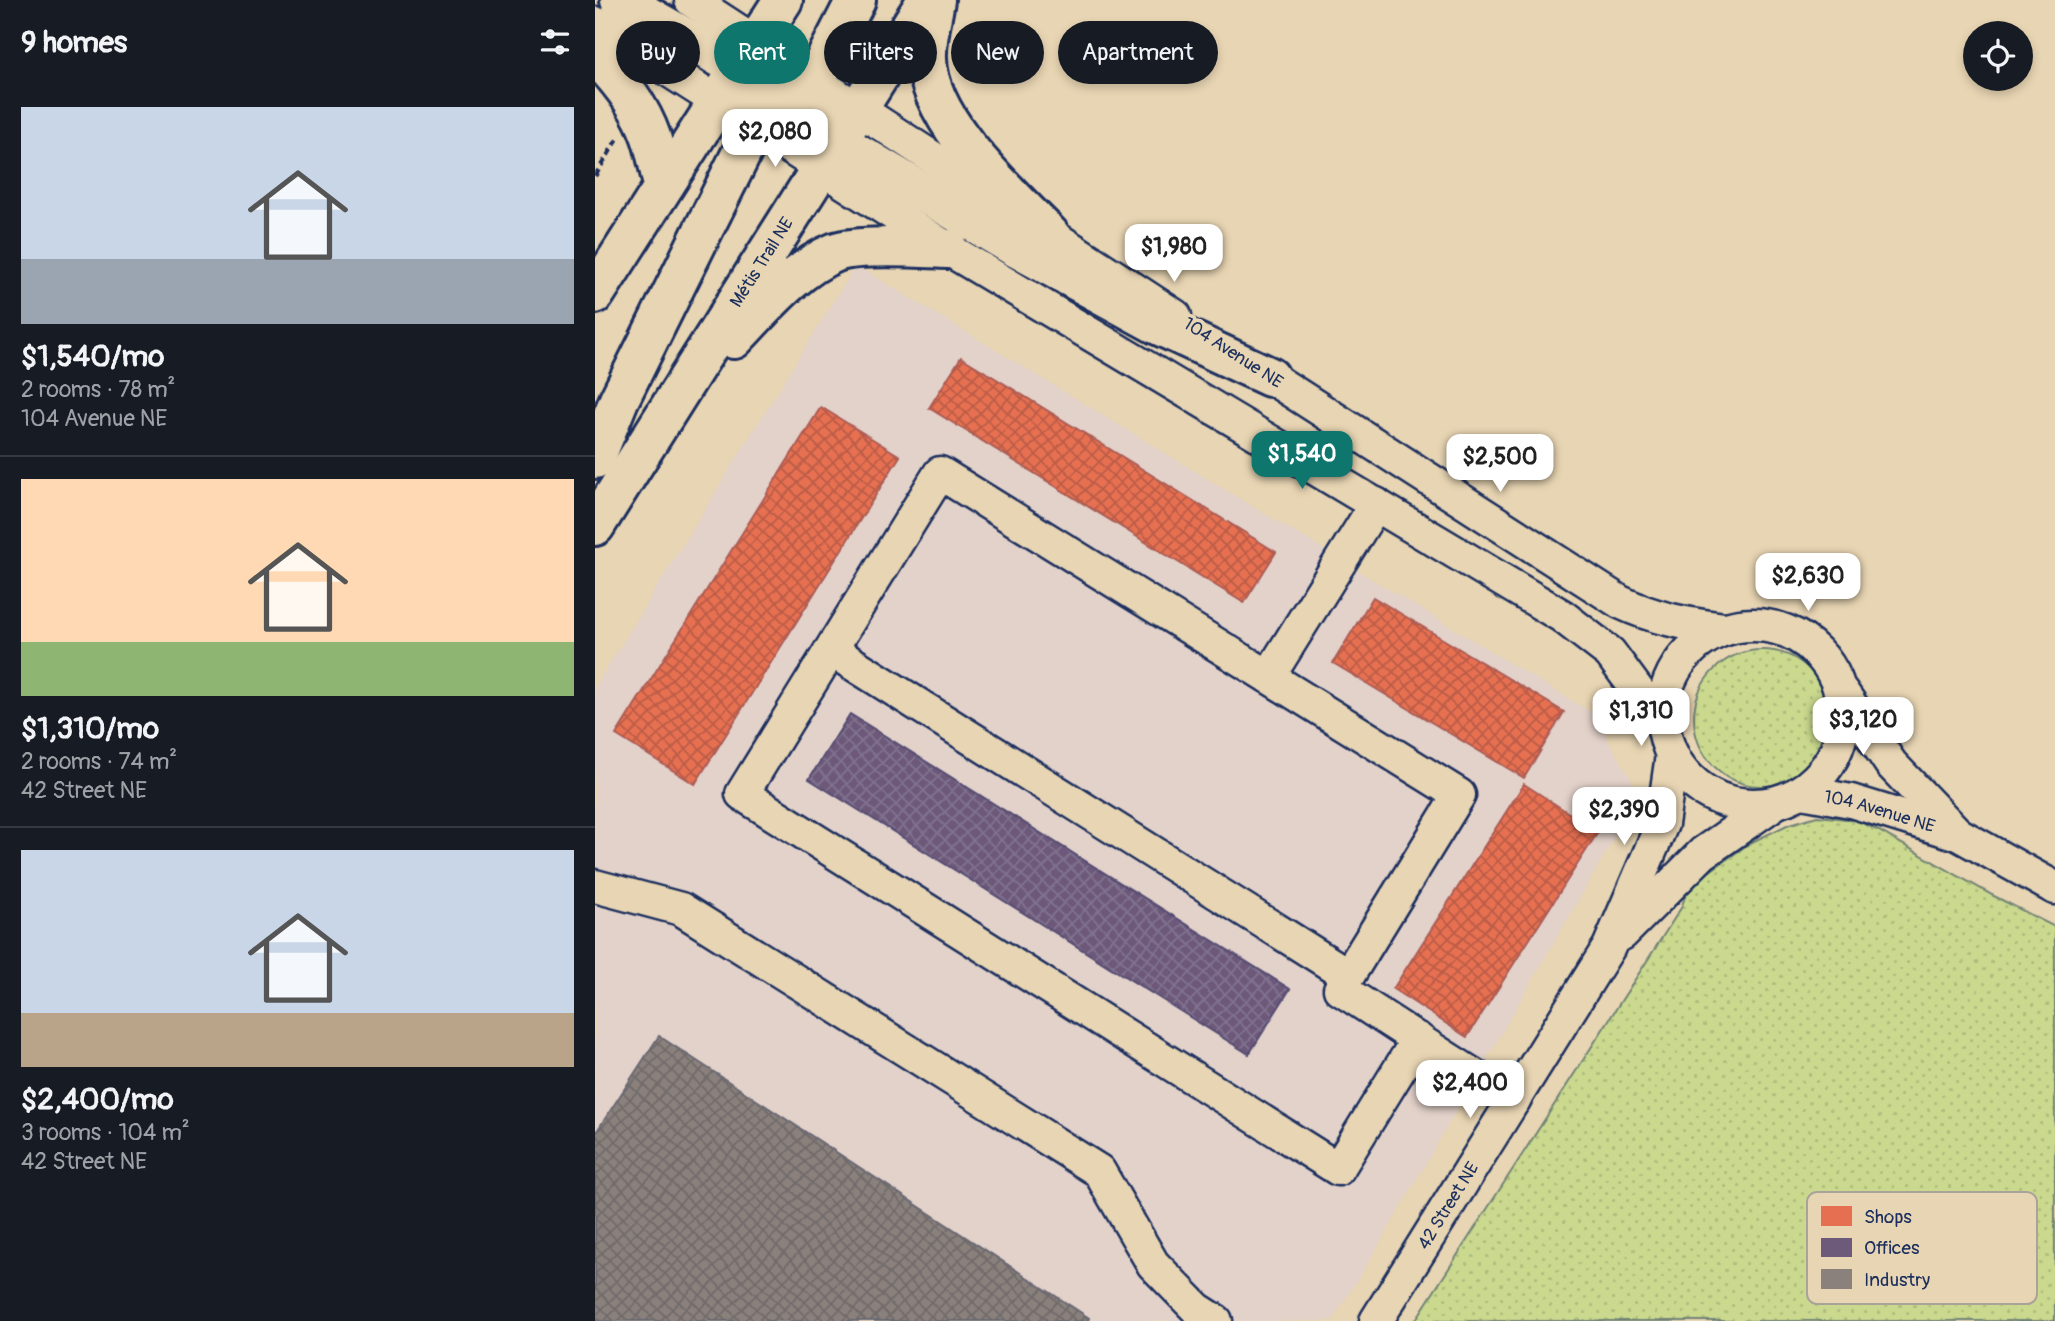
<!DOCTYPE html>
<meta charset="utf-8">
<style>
body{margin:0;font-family:Pangolin,sans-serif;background:#242831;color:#f1f3f6;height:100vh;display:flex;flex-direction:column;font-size:26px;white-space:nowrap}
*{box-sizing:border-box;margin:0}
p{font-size:23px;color:#9ea1a6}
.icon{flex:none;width:38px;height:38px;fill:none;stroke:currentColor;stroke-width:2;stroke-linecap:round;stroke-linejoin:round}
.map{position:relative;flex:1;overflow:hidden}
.side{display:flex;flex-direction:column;background:#171b24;width:595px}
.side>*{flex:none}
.banner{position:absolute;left:21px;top:21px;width:665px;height:63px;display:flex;gap:14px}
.controls{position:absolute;left:1368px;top:21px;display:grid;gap:14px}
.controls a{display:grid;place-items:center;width:70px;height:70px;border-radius:50%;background:#171b24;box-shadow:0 4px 10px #0003;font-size:35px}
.price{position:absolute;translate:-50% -60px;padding:0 16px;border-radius:14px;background:#fff;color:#222;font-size:23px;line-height:46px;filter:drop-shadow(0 2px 4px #0008)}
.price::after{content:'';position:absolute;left:50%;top:42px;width:21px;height:16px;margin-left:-10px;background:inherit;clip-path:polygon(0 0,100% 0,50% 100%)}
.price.active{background:#0f766e;color:#fff}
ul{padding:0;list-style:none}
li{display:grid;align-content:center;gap:14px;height:371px;padding:0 21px}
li+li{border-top:2px solid #363941}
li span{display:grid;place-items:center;height:217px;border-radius:0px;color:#555}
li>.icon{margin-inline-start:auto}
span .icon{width:126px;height:126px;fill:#fffc;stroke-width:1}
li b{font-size:30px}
h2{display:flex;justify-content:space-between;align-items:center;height:84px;padding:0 21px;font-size:30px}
.pill{padding:0 24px;border-radius:32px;background:#171b24;box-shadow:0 4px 10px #0003;font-size:24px;line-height:63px}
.pill.active{background:#0f766e;color:#fff}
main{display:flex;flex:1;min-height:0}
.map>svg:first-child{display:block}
.built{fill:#e3d2ca}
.grass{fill:url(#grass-dots);stroke:#728476;stroke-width:2}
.shops{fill:url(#shops-cross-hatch);stroke:#aa5c55;stroke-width:2}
.offices{fill:url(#offices-cross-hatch);stroke:#544c72;stroke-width:2}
.industry{fill:url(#industry-cross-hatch);stroke:#696873;stroke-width:2}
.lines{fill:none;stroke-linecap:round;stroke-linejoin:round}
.minor-casing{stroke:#1b2f5e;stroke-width:37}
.major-casing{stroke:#1b2f5e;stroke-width:44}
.path{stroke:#1b2f5e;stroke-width:4.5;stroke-dasharray:7 5;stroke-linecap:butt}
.minor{stroke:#e8d5b3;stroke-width:32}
.major{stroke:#e8d5b3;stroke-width:38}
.labels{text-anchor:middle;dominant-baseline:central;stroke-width:7;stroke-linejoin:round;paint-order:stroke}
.street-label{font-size:18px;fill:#1b2f5e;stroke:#e8d5b3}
.key{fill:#e8d5b3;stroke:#aaa39a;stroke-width:2}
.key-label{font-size:19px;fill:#1b2f5e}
</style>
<main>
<section class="side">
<h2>9 homes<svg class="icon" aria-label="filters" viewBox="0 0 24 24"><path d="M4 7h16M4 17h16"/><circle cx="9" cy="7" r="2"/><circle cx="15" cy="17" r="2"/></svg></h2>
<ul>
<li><span style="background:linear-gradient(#c9d6e8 70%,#9aa5b1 0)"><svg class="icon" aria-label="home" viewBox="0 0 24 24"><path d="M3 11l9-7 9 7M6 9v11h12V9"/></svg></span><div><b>$1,540/mo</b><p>2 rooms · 78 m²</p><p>104 Avenue NE</p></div></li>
<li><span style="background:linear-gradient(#ffd9b3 75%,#8fb573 0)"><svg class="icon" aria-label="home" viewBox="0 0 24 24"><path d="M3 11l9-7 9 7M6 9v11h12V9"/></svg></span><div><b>$1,310/mo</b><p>2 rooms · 74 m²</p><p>42 Street NE</p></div></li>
<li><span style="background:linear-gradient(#c9d6e8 75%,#b9a48a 0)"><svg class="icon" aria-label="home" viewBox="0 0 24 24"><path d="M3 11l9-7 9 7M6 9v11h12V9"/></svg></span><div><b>$2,400/mo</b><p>3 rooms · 104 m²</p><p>42 Street NE</p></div></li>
</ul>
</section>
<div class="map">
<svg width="1460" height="1321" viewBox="0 0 1460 1321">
<defs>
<pattern id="grass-dots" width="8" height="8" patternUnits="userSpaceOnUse" patternTransform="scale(1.75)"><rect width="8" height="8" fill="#cad98d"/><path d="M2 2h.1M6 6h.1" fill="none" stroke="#adbb7c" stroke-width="1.8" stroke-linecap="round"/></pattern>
<pattern id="shops-cross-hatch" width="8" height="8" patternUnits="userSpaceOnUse" patternTransform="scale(1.75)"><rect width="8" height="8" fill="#e76f51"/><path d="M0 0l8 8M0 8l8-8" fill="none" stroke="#ba5c46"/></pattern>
<pattern id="offices-cross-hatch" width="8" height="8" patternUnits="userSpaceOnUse" patternTransform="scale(1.75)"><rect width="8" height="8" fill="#6d597a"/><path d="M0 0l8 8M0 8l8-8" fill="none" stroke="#80738f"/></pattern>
<pattern id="industry-cross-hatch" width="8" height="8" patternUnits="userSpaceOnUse" patternTransform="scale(1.75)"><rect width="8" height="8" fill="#8a817c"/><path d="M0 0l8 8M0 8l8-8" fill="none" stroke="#706a69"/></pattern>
</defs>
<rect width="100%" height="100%" fill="#e8d5b3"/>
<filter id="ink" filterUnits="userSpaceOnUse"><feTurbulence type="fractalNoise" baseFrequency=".0143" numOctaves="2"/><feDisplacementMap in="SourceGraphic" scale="14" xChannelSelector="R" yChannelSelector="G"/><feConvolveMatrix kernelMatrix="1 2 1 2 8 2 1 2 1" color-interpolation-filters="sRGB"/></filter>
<g filter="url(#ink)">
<polygon class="built" points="261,265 997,713 1045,794 778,1255 737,1321 0,1321 0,687"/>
<g class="grass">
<circle cx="1167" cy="718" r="68"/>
<polygon points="1222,816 1261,820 1284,831 1397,895 1460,927 1460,1321 820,1321 1086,908 1094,886 1155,843 1192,825"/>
</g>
<g class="shops">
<polygon points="366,357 681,552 649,603 334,408"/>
<polygon points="226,407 305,456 100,784 21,735"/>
<polygon points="778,597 969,712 929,778 738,663"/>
<polygon points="929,784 1003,832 872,1037 798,989"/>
</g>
<polygon class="offices" points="255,714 695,989 654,1054 214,779"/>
<polygon class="industry" points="64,1036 494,1318 493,1321 0,1321 0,1134"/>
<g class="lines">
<g class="minor-casing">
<g id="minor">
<polyline points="96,0 580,316"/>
<polyline points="0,23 353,249 967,616 1015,653 1068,725"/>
<path d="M656 365 1025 602C1061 619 1091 624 1130 629"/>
<circle cx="1158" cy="715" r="90"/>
<polyline points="236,650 753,975"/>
<polyline points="674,676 781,504"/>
<polyline points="1247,692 1296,764 1362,833"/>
<path id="s1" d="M1207 792 1256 801 1363 834 1460 888"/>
<polyline points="0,886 86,909 504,1171 558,1264 602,1309 621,1321"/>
<polyline points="1027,934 1108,853 1180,803"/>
<path d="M823 1039 743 1169 147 794 345 473 864 795 745 989C803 1026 860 1065 919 1100"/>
<path id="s2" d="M781 1321 1014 947 1067 824 1077 755"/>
</g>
</g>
<g class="major-casing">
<g id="major">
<polyline points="25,0 145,69 221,102 263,111"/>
<path d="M340 0C337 19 331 40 332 58 332 121 414 193 455 235"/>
<path d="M0 55C23 78 45 105 56 137 61 152 64 169 68 185"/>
<polyline points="124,103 163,102 224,130 418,246 561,324 675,377"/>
<polyline points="223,124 219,82 261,0"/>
<polyline points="0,294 188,0"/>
<path d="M139 339C168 309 201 268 241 252 263 244 327 248 353 249"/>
<polyline points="0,459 24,400 160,126 163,102 160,44"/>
<path id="s3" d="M0 526 332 0"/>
</g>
</g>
<polyline class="path" points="0,176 23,138"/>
<use href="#minor" class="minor"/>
<use href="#major" class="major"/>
</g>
</g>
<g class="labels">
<g class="street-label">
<text stroke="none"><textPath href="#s3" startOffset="312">Métis Trail NE</textPath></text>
<text transform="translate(638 353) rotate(33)">104 Avenue NE</text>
<text stroke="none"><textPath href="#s1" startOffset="80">104 Avenue NE</textPath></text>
<text stroke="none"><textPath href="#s2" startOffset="136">42 Street NE</textPath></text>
</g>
</g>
<rect x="1212" y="1192" width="230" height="112" rx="10" class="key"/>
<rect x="1226" y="1206" width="31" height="20" fill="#e76f51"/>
<rect x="1226" y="1238" width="31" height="19" fill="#6d597a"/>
<rect x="1226" y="1269" width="31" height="20" fill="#8a817c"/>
<g class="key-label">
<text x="1269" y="1223">Shops</text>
<text x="1269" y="1254">Offices</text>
<text x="1269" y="1286">Industry</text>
</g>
</svg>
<div class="controls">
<a><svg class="icon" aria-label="locate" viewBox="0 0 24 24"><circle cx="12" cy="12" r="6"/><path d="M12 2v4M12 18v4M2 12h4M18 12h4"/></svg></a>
</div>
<b class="price" style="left:180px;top:169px">$2,080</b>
<b class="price" style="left:579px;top:284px">$1,980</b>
<b class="price active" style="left:707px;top:491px">$1,540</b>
<b class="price" style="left:905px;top:494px">$2,500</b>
<b class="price" style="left:1213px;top:613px">$2,630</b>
<b class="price" style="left:1046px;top:748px">$1,310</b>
<b class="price" style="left:1268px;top:757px">$3,120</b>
<b class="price" style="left:1029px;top:847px">$2,390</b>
<b class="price" style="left:875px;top:1120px">$2,400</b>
<div class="banner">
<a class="pill">Buy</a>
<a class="pill active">Rent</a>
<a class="pill">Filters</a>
<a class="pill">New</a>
<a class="pill">Apartment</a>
</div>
</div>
</main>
